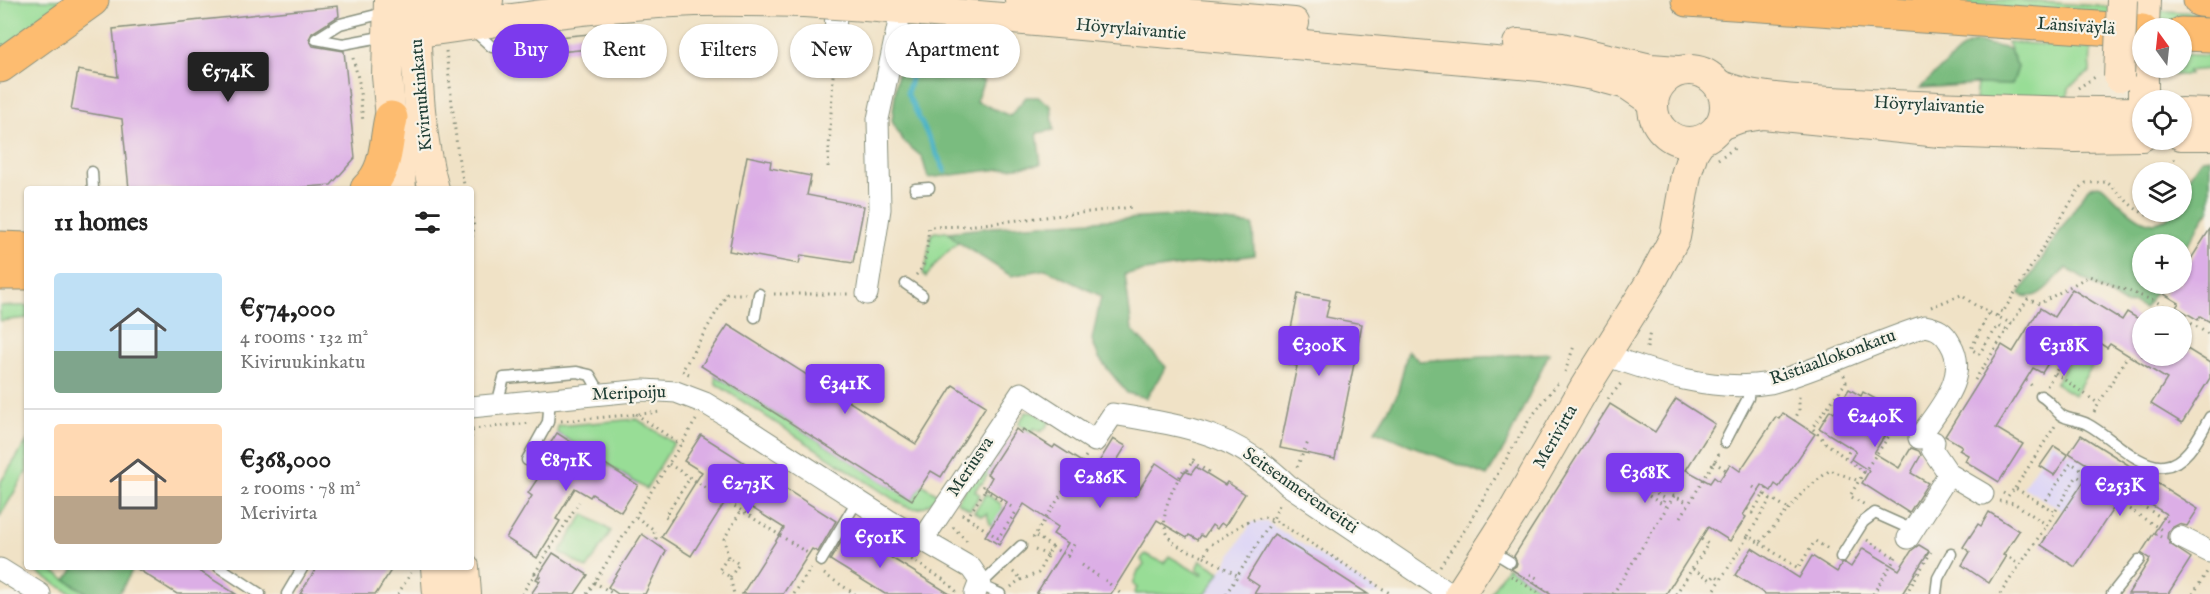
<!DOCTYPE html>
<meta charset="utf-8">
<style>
body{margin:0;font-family:"IM FELL English",serif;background:#f2f2f2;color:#222;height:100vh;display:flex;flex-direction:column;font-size:22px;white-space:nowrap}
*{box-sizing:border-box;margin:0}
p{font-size:20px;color:#767676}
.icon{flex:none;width:33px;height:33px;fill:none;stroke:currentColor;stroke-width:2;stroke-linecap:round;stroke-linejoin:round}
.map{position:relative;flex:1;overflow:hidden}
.panel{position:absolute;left:24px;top:186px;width:450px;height:384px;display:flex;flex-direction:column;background:#fff;border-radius:6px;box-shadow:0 2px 4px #0004}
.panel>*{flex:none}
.guide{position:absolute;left:492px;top:24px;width:570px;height:54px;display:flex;gap:12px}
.needle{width:39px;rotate:345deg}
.tools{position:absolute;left:2132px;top:18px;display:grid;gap:12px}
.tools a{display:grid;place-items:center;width:60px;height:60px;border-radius:50%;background:#fff;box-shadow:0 2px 4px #0004;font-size:30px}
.price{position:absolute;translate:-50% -51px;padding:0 14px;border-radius:6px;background:#7c3aed;color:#fff;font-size:20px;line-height:39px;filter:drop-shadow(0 2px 3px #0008)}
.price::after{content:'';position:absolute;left:50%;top:36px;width:18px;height:14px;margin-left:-9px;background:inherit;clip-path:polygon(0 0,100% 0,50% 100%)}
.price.current{background:#222;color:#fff}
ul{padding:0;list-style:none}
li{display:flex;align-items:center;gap:18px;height:150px;padding:0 30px}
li+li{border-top:2px solid #e0e0e0}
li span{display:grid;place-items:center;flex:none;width:168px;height:120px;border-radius:6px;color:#555}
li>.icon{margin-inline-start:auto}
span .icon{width:72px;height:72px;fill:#fffc;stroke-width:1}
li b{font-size:26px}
h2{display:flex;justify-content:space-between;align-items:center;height:72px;padding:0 30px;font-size:26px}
.tag{padding:0 21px;border-radius:27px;background:#fff;box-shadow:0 2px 4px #0004;font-size:21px;line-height:54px}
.tag.current{background:#7c3aed;color:#fff}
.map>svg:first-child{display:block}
.built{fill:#ddd5f6}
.green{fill:#98dd96;stroke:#5c8d65;stroke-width:1.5}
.forest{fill:#7abc7f;stroke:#4c7c5a;stroke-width:1.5}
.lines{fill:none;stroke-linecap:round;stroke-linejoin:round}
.stream{stroke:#48b2c6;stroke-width:5}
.building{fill:#dcaee6}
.lane-casing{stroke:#88907d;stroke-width:13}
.street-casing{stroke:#88907d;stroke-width:23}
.secondary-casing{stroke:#88907d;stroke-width:32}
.primary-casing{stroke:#88907d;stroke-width:35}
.highway-casing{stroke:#88907d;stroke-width:35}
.path{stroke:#88907d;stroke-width:3;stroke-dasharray:1.5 4.5;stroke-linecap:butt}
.lane{stroke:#fff;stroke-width:10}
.street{stroke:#fff;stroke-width:21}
.secondary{stroke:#fee4c5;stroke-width:30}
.primary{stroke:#fdbc6f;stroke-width:33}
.highway{stroke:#fdbc6f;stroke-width:33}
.secondary-bridge-casing{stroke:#88907d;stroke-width:32;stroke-linecap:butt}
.secondary-bridge{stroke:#fee4c5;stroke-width:30}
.labels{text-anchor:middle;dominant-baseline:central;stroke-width:4.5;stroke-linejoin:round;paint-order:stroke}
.street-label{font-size:18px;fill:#1f3d34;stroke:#f7f3e8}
</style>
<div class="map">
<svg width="2210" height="594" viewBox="0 0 2210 594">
<rect width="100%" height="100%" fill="#f7f3e8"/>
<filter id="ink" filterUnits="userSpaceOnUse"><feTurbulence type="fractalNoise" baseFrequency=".0167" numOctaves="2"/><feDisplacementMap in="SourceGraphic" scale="12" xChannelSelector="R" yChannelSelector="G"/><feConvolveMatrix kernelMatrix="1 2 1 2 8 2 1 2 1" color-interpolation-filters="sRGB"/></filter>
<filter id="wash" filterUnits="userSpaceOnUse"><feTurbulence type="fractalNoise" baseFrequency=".008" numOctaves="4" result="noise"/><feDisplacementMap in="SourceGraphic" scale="24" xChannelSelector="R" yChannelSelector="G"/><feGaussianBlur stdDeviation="1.35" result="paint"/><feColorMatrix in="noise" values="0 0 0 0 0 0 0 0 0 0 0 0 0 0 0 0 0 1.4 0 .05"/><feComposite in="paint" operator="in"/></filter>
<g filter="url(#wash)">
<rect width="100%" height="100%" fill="#f0e2c6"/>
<g class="built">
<polygon points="2081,435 2198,509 2186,527 2124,488 2075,567 2041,545 2063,511 2023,487 2052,441 2069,453"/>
<polygon points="1252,522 1267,522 1381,594 1206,594"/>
</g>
<g class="green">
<polygon points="0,0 77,0 0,56"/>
<polygon points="1872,0 2011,0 2210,14 2210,24"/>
<polygon points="2007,42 2091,48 2090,72 2069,87 2068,99 1975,100 1977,84 2012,85 2018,67"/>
<polygon points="2181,54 2210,56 2210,69 2187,71 2189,75 2172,75 2171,68 2181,68"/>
<polygon points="935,232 948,232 958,242 939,260 926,277 923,273 926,266 931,235"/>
<polygon points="0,306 27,306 27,318 0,321"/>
<polygon points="2076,348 2096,360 2074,395 2055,383"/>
<path d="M715 375 912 500 922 484 936 493V497C928 507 918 512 904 506L716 384Z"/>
<polygon points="1026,412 1035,413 1050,421 1044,430 1042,429 1041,432 1034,428 1032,433 1018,424"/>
<polygon points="637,419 674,443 646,489 557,433 558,426"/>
<polygon points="996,439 1006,445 1004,447 1002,446 998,452 1000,453 998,458 995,456 990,465 992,467 982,484 980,483 975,491 980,495 970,510 957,502"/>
<polygon points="27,441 27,471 0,516 0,483"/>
<polygon points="986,494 1000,503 1002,508 1007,511 998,529 990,524 987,514 981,516 974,512"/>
<polygon points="584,514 611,531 587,569 560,552"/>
<polygon points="1145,554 1164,563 1169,556 1201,575 1203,573 1197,569 1201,560 1220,572 1206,594 1135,594 1134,593 1137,588 1133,584 1138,571 1144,565 1141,559"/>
<polygon points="28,567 45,567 89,594 72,594"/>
<polygon points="1507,567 1550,594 1490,594"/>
</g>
<g class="forest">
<polygon points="942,36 953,65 984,81 976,101 1010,116 1026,97 1038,97 1051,106 1054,130 1037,133 1041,164 928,178 922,157 903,141 892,121 898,69 913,38"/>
<polygon points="1976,42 2009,49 2018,67 2012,85 1977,84 1920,88 1964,47"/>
<path d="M2210 157V209L2181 254V244H2142V284H2161L2144 309 2134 303 2126 305 2066 268C2054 279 2038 305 2019 294L2088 188 2098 185 2104 187C2119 202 2152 242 2172 212H2181C2181 185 2188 178 2202 158Z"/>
<polygon points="1174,216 1253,225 1254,255 1125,274 1132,330 1166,367 1146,398 1127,393 1099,358 1092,340 1101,296 1046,269 1011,276 958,242 948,232 993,227"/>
<polygon points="1408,350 1419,361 1549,353 1505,447 1487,476 1375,431 1397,395"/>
<polygon points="75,567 134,567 119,594 89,594 66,580"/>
</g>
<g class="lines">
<polyline class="stream" points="921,44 907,93 945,171"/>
</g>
<g id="blocks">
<g class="building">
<polygon points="338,6 339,16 312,33 309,39 313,46 344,51 355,158 331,185 285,189 129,189 122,119 71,110 78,70 118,77 113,29"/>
<polygon points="642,29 643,44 526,55 531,51 532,46 531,43 526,40"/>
<polygon points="747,156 771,161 770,168 811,176 807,195 864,206 853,263 801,255 799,264 729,251"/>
<polygon points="2210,229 2210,322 2200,316 2198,320 2176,307 2179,303 2164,294 2171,284 2181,284 2181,258 2189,262"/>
<polygon points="2072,289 2122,320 2127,312 2142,321 2142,356 2181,356 2181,345 2210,363 2210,378 2182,423 2151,404 2167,379 2110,344 2107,348 2090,337 2088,341 2069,329 2042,373 2033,368 1996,428 2023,444 1999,482 1965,461 1968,455 1959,450 1962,446 1945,436 2002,345 2013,352 2040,308 2054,317"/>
<polygon points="1298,294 1330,300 1326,317 1362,324 1335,459 1280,448 1297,366 1284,363"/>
<polygon points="728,325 916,444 953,385 986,406 941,477 931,471 912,500 701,366"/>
<polygon points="1849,389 1861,396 1863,392 1899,412 1874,453 1899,468 1911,448 1919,451 1921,455 1911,473 1928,483 1909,513 1862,483 1869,471 1851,459 1856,451 1819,428 1830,410 1834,413"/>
<polygon points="1676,399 1715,424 1686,470 1710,483 1714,477 1719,481 1730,464 1740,471 1776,417 1779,419 1783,413 1815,434 1779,487 1775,484 1771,491 1762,485 1743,515 1746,517 1730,541 1708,527 1666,594 1550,594 1511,569 1516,566 1517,563 1514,556 1610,404 1655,432"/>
<polygon points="1016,429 1021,433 1023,429 1053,448 1055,445 1094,470 1113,439 1126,446 1106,478 1135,496 1156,463 1180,479 1185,471 1191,474 1196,467 1225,485 1227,482 1245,494 1225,526 1221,523 1217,529 1212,525 1204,537 1201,535 1198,540 1189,535 1187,538 1157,520 1111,594 1036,594 1068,543 1053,534 1058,527 1024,504 999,545 985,536 1007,502 986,488 992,477 987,474"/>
<polygon points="557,433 638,485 621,512 592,494 590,497 575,488 556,519 560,521 537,558 506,538 532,496 528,493 544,469 537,464"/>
<polygon points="701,435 836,521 818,552 812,549 783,594 742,594 784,528 730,494 691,556 661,537 702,472 684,461"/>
<polygon points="2081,435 2198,509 2187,526 2179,524 2173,527 2168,532 2167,538 2170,544 2191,558 2168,594 2128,594 2150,559 2141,553 2166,514 2126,489 2075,567 2041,545 2093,468 2069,453"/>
<polygon points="2054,446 2068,455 2054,475 2040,466"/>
<polygon points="1989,512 2019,531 2003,555 2006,556 1989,583 1962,565 1970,552 1963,547 1978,524 1981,526"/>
<polygon points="848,531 950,594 885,594 830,560"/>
<polygon points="642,534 666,551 645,594 618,594 608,587"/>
<polygon points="1274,534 1306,554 1368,594 1254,594 1259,586 1247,578"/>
<polygon points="1919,545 1929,551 1902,594 1765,594 1735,575 1752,548 1799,578 1812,556 1837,572 1842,564 1845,563 1851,567 1863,548 1899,570 1912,550"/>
<polygon points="553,553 588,575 575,594 531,594 540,581 536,579"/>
<polygon points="134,567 193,567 236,594 177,594"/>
<polygon points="317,567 393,567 376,594 300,594"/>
</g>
</g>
</g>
<g filter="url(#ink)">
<use href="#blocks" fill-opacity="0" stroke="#88907d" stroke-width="1.5"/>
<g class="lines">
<g class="lane-casing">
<g id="lane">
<polyline points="472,29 492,47 525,47"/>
<polyline points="316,39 340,24 388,12"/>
<polyline points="316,39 343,44 386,36"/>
<polyline points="92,172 93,189"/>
<polyline points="915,189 929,188"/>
<polyline points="906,284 922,295"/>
<polyline points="755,317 759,294"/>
<path d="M2041 396C2050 401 2053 408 2061 415 2068 420 2080 420 2087 424 2109 435 2139 469 2164 466 2187 464 2200 434 2210 417"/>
<polyline points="497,404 504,378 577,372 590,375 601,394"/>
<polyline points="1725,442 1748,398 1748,385"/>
<polyline points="527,460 548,422 550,399"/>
<polyline points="1492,551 1510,562"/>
<polyline points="1841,557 1863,522 1875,513 1904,526"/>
<polyline points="821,561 857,501"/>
<polyline points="219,567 260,594"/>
<polyline points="287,594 303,567"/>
<polyline points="1000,594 980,585 1021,546"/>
<polyline points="1936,594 1938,578 1951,554"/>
<polyline points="2112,594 2139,560"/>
</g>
</g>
<g class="street-casing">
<g id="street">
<polyline points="835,0 836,39"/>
<polyline points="867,294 880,209 878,119 898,26"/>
<path d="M1605 355C1656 373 1715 393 1770 383 1786 379 1802 373 1818 367 1854 353 1888 338 1925 326 1937 328 1944 332 1950 343 1971 377 1937 410 1919 438"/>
<polyline points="471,407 644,390 676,392 705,403 730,418 888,520 971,568 980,581 975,594"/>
<polyline points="1934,442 1932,449 1949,474 1983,494"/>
<polyline points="2180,537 2210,552"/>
<polyline points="1908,538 1949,474"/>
<path d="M922 541 1021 393 1095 441 1113 414C1185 426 1234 432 1288 485L1450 594"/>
<polyline points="0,569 40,594"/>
</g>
</g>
<g class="secondary-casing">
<g id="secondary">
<polyline points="389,0 387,76 391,118 397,133 401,189"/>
<path d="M414 0C417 60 417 131 434 189"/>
<polyline points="1020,0 1294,23"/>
<polyline points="866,6 1541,66 1594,75 1627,84 1652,101"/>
<polyline points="394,10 415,6 488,0"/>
<polyline points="2144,28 2145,0"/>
<path d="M388 36C490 23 592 5 695 1 731 0 768 1 804 2"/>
<polyline points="1518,44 1562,48 1651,69 1677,71"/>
<circle cx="1689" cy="106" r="36"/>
<path d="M1719 85C1759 102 1827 101 1872 104 1962 108 2052 113 2142 112"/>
<polyline points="2143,100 2143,68"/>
<polyline points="2181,113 2210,114"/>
<polyline points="1720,125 1739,118 1763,114 1940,132 2075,137 2142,136"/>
<polyline points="2181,135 2210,135"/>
<polyline points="436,567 438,594"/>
<polyline points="464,567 466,594"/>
<polyline points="1460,594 1514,510 1585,387 1652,280 1675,237 1686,175 1693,152 1700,141"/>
</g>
</g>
<g class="primary-casing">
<g id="primary">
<path d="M367 189C388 169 385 144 391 118"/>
<polyline points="0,248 27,249"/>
<polyline points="0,273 27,273"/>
</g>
</g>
<g class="highway-casing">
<g id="highway">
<polyline points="1688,0 2142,31"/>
<polyline points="2200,0 2210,1"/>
<polyline points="2181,34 2210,35"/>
<polyline points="0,66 92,0"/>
</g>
</g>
<g class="path">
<polyline points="446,51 458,156 465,189"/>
<polyline points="353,58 359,82 363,122"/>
<polyline points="2078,88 2095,77"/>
<polyline points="1718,159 1738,146"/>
<polyline points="828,167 834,59"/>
<polyline points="2173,172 2174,156"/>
<polyline points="471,212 474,227 471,245"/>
<path d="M916 275C928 264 927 243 929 227L966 226 1133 207"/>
<polyline points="774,294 848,294"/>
<polyline points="1931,307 1961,295 1975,305 2012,324"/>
<path d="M1997 316 2000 311 2003 312 2079 189 2086 183 2106 182C2123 193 2138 223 2162 212"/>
<polyline points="2181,317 2210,335"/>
<polyline points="2007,330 2028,299 2039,304 2089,276 2157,302 2180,316"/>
<polyline points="1647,348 1650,331"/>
<polyline points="1565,372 1574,346"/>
<polyline points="2055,373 2099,404"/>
<polyline points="689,374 682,371 727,294 746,294"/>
<polyline points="1844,375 1846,382 1812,428 1826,443 1864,472 1896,426 1901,429"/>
<polyline points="1975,380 2007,330 1998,326 1979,354 1971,349 1989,312"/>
<polyline points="2026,380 2033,387"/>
<polyline points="2047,386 2078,335"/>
<polyline points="1608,399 1623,381"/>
<polyline points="2094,412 2128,355"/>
<polyline points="636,414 681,445"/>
<polyline points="561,421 662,412"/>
<polyline points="1794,421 1799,411 1799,394"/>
<polyline points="472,429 531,423"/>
<polyline points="471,437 473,436 472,428"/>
<polyline points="1845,458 1851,448"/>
<path d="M1194 459 1187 470 1184 469C1172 489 1151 527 1177 545 1185 550 1195 553 1204 556L1209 546 1246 522 1264 517 1278 522 1391 594"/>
<polyline points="1192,462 1211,473 1210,475"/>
<polyline points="1714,462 1726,470"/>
<polyline points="669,464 809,554"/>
<polyline points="1297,467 1308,442"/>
<polyline points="1864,472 1850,496 1865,505"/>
<polyline points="984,486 982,488 1013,508"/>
<polyline points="1753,487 1764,494 1767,488"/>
<polyline points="1646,488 1665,499 1662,504"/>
<polyline points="2015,488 2055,426"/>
<polyline points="1644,493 1667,507"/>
<polyline points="2003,493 2008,496 2015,488 2055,512"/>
<polyline points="1999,501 2014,503 2047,525 2077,476 2162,530"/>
<polyline points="2043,505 2071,463 2169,522"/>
<polyline points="1747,509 1752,513 1764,494 1789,509"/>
<polyline points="962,514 998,538 1016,512"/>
<polyline points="636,517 653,529 656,538 653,542"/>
<polyline points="1681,517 1719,454"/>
<polyline points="967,518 985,490"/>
<polyline points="672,520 665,516 690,478"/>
<polyline points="953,527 968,542"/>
<polyline points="2155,535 2156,534 2161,537"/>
<polyline points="1748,536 1771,498"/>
<polyline points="1033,538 1086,456"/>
<polyline points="881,540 944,580 957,592"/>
<polyline points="1867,540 1896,558"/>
<polyline points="1760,543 1798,568 1815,541 1830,550"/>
<polyline points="1052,547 1072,559"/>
<polyline points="1035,550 1048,555"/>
<polyline points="1067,556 1076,541"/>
<polyline points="1204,556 1237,575"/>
<polyline points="728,557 724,539 741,511"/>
<polyline points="2010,558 2020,565"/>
<polyline points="1082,565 1098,576"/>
<polyline points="1440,566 1466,528 1529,420 1560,380"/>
<polyline points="1693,569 1711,580 1715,575 1721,579"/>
<polyline points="1013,572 1022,579"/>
<polyline points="534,573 541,578"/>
<polyline points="824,574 855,594"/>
<polyline points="1530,574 1537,578 1534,583 1552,594"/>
<polyline points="1511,576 1540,594"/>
<polyline points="730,577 739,564 728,557 719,570 730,577 734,594"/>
<polyline points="1105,580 1121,594"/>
<polyline points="594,582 612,593"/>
<polyline points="1011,587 1018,581 1038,573 1052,547 1036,536"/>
<polyline points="398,594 411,573"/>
<polyline points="522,594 579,502"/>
<polyline points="587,594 696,420"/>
<polyline points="794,594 811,568"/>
<polyline points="1226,594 1273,519 1280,503"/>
<polyline points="1613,594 1674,496 1689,503"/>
<polyline points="1676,594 1708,544 1698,537"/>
<polyline points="1712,594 1748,536 1760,543 1803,492 1830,470 1859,481"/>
<polyline points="1873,594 1896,557"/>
<polyline points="1906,594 1931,552"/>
<polyline points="2000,594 2047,525"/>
<polyline points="2193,594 2207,572"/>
</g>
<use href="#lane" class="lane"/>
<use href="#street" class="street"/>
<use href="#secondary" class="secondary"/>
<use href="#primary" class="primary"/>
<use href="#highway" class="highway"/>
<g class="secondary-bridge-casing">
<g id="secondary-bridge">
<polyline points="804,2 866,6"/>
<polyline points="2119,77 2122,0"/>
</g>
</g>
<use href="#secondary-bridge" class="secondary-bridge"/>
</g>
</g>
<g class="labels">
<g class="street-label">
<text transform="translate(2076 27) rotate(4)">Länsiväylä</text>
<text transform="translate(1131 30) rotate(5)">Höyrylaivantie</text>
<text transform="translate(422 95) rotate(-95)">Kiviruukinkatu</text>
<text transform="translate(1929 106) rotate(3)">Höyrylaivantie</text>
<text transform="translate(1833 358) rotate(-20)">Ristiaallokonkatu</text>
<text transform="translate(629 394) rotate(-2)">Meripoiju</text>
<text transform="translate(1556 437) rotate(-60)">Merivirta</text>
<text transform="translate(971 467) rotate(-56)">Meriusva</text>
<text transform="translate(1300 491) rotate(35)">Seitsenmerenreitti</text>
</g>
</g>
</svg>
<div class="tools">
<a><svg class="needle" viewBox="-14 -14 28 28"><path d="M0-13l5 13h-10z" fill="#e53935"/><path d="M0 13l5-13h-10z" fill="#767676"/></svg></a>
<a><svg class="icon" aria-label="locate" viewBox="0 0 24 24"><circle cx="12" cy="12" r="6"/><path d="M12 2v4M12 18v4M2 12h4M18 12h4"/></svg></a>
<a><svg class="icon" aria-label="layers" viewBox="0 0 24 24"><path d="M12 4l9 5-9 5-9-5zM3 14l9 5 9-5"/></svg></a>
<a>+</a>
<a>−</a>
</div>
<b class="price current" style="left:228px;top:103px">€574K</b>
<b class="price" style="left:1319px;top:377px">€300K</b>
<b class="price" style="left:2064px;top:377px">€318K</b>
<b class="price" style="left:845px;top:415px">€341K</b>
<b class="price" style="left:1875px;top:448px">€240K</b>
<b class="price" style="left:566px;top:492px">€871K</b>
<b class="price" style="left:1645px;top:504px">€368K</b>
<b class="price" style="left:1100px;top:509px">€286K</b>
<b class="price" style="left:748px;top:515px">€273K</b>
<b class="price" style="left:2120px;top:517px">€253K</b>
<b class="price" style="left:880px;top:569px">€501K</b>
<div class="guide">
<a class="tag current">Buy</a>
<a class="tag">Rent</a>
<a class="tag">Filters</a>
<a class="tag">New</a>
<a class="tag">Apartment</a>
</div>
<section class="panel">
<h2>11 homes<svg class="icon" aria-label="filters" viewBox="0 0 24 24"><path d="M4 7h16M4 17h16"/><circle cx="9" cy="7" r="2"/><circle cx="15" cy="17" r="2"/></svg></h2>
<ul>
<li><span style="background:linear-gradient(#bfe0f5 65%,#7fa58c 0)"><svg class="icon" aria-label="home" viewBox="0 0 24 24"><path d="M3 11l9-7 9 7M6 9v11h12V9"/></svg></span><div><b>€574,000</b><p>4 rooms · 132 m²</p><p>Kiviruukinkatu</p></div></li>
<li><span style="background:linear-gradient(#ffd9b3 60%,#b9a48a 0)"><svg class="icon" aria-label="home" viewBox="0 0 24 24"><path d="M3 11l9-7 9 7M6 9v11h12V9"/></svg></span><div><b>€368,000</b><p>2 rooms · 78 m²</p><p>Merivirta</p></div></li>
</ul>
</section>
</div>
